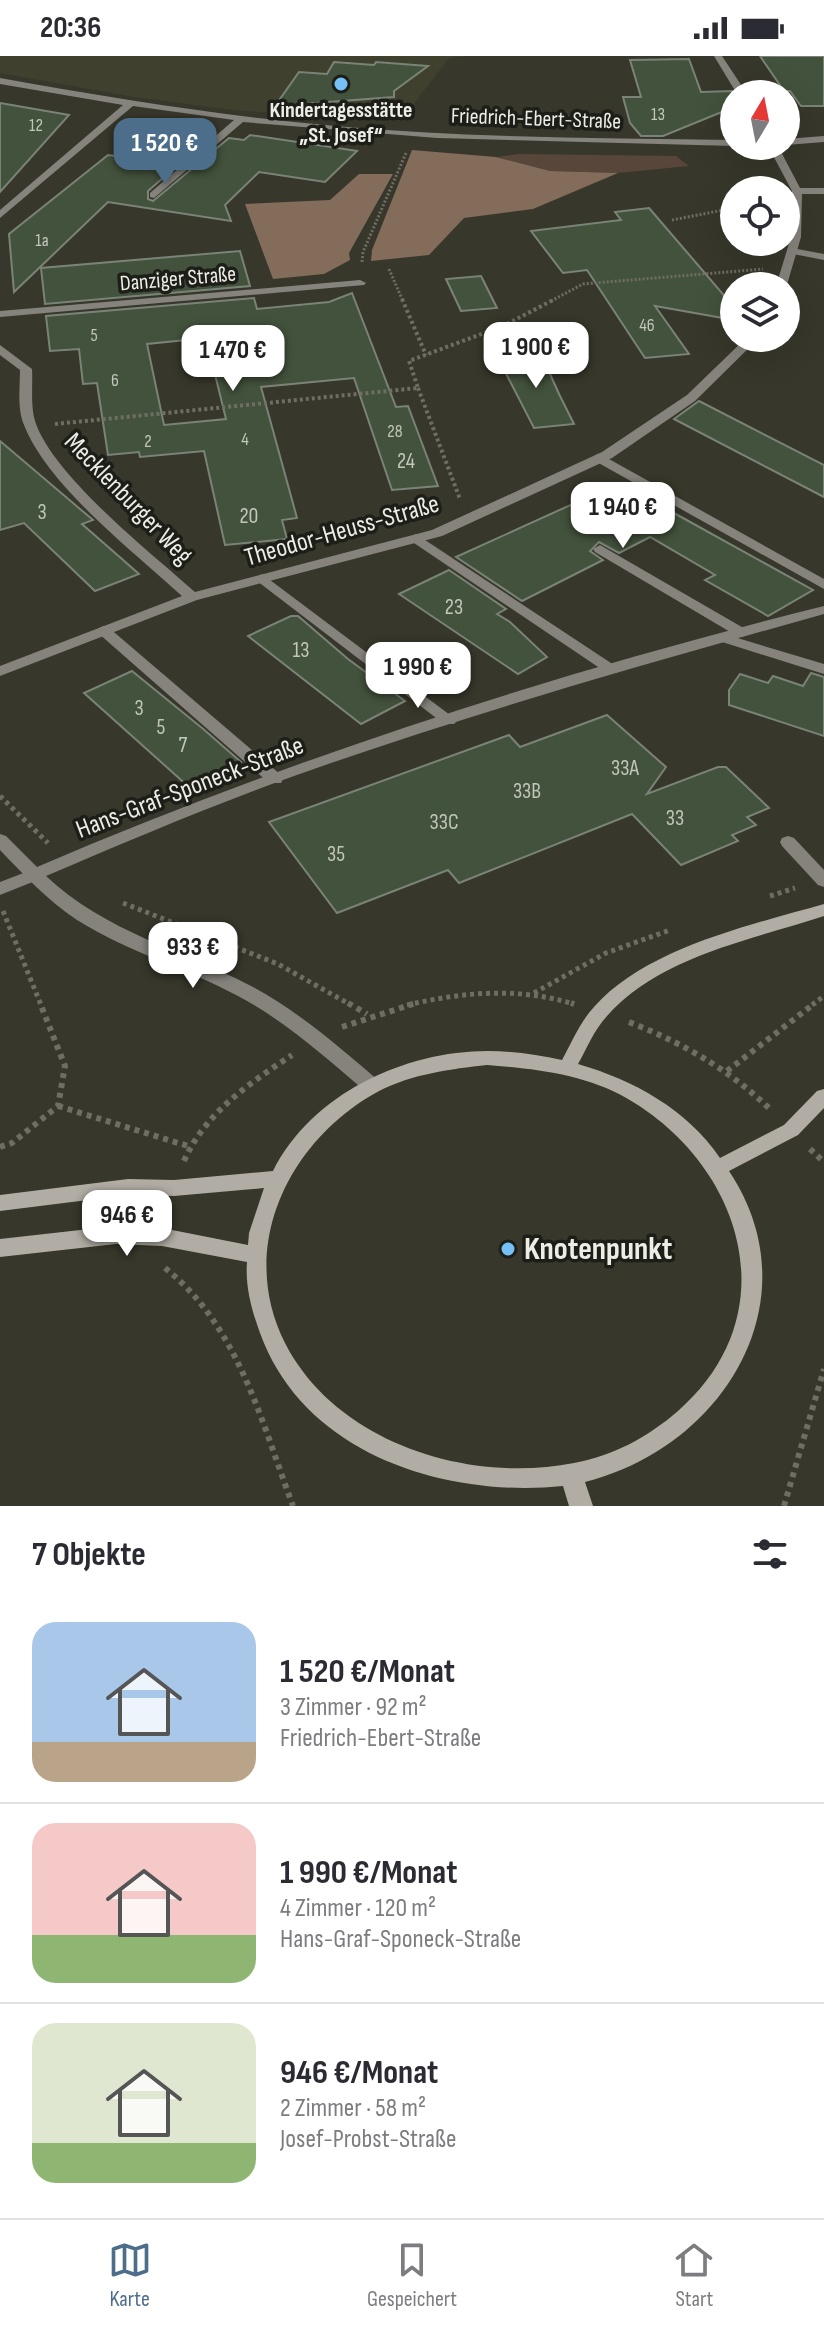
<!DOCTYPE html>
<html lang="de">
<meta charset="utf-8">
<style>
body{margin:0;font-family:"Sofia Sans Condensed",sans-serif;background:#f2f2f3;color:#2b2b33;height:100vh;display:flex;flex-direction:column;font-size:30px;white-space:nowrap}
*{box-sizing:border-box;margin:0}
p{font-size:26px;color:#7c7c81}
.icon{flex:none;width:44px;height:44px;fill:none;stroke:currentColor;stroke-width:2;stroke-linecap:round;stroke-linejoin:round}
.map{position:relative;height:1450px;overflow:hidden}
.side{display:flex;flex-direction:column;background:#fff;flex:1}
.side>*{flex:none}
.needle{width:52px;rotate:10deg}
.fabs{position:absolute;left:720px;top:24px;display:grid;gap:16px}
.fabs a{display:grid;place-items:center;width:80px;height:80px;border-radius:50%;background:#fff;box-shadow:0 8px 32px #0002;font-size:40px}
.price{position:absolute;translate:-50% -68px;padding:0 18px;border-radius:16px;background:#fff;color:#222;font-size:26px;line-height:52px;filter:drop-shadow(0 2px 4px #0008)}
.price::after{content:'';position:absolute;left:50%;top:48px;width:24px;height:18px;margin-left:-12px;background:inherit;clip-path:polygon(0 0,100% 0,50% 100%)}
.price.current{background:#4c6e8b;color:#fff}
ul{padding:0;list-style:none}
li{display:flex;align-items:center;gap:24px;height:200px;padding:0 32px}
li+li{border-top:2px solid #e1e1e2}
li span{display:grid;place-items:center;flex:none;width:224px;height:160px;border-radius:24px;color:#555}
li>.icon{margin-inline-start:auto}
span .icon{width:96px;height:96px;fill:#fffc;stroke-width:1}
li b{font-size:34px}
h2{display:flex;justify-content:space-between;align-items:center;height:96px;padding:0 32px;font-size:34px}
.status{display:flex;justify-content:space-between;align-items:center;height:56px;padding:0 40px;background:#fff;direction:ltr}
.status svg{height:22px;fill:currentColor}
.tab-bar{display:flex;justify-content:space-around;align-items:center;height:112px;border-top:2px solid #e1e1e2;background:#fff;font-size:22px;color:#7c7c81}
.tab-bar a{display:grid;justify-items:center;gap:4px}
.tab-bar .current{color:#4c6e8b}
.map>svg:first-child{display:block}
.built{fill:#3f402d}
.green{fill:#574639}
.forest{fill:#846c5a}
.building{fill:#43523c;stroke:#7a8377;stroke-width:2;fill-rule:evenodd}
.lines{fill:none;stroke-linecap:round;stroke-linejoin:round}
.path-far3{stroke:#6e6e64;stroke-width:3;stroke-dasharray:2 2;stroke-linecap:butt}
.path-far2{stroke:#6e6e64;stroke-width:4;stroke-dasharray:3 3;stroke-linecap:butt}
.path-far1{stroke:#6e6e64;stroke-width:5;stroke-dasharray:4 4;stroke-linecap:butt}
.path{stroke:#6e6e64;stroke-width:6;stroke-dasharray:5 5;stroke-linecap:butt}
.lane{fill:#86837d;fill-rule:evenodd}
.street{fill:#86837d;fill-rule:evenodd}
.secondary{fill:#b2ada4;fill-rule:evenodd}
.poi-dot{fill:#75c0f6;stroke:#1e1e19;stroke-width:3}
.labels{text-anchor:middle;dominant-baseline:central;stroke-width:7;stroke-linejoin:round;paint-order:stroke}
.far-number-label{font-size:18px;fill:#c2c6bb}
.far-poi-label{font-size:22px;font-weight:bold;fill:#ecede5;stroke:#1e1e19}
.far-street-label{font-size:22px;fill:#ecede5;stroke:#1e1e19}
.number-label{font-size:22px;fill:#c2c6bb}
.street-label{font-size:26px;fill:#ecede5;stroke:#1e1e19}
.near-poi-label{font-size:32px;font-weight:bold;fill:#ecede5;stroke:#1e1e19;text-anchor:start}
</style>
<div class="status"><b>20:36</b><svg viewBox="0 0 49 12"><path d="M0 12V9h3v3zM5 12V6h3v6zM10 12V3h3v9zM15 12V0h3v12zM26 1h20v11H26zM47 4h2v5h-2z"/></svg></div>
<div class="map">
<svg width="824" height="1450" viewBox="0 0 824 1450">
<rect width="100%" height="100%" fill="#37372b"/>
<polygon class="built" points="0,0 470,0 449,2 401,65 232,54 128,40 0,17"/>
<polygon class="green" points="519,98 676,100 689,110 618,117 550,115 496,101"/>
<g class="forest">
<polygon points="412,94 496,101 550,115 618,117 533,153 464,162 429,199 371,205 372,194"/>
<polygon points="359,118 393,118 349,197 350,204 324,218 273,223 245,148 330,144"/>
</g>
<g class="building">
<polygon points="760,0 824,0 824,50 801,50 790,35 784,35"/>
<polygon points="689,3 701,36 732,35 734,51 663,80 641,80 630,67 623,41 641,41 630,4"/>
<polygon points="334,6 374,9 376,6 428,10 394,35 394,41 275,50 299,16 327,18"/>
<polygon points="0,47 69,59 0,136"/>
<polygon points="152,72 211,80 148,135 148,143 153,145 229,82 244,84 250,79 357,95 325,126 259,116 225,149 231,165 108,146 14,236 9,178 108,99 115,100"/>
<polygon points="649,152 734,251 734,264 655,250 689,298 645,302 587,214 563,217 531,175 621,164 615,156"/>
<polygon points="240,195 250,230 45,248 41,212"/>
<polygon points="481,220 497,252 461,255 446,223"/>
<path d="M352 237 396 351 408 350 438 430 392 434 354 322 261 331 297 462 282 464 287 483 225 489 204 395 140 401 139 396 108 399 97 327 83 328 79 293 50 295 46 260 254 242 257 253 329 246ZM206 282 226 363 164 369 147 288Z"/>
<polygon points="540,296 560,340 574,368 534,372 497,300"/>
<polygon points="699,345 824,409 824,441 674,363"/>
<polygon points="0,385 93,464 82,468 139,518 95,535 24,467 0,474"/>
<polygon points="619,427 683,462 813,534 768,560 705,524 715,519 650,481 619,497 599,486 590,495 603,504 522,545 456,501"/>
<polygon points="449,514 506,553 497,558 510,566 547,601 518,618 399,538"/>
<polygon points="291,560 298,560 348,603 405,645 361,668 248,580"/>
<polygon points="132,615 202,672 241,706 190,732 84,637"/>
<polygon points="811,617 824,621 824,680 729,649 729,634 740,618 768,627 773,620 803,630"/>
<polygon points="607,659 666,711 647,738 718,711 726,711 769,752 747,761 756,769 732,779 738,785 681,809 632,758 459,827 448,814 337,857 269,766 509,679 520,691"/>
</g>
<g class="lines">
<g class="path-far3">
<polyline points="672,164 734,152"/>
<polyline points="362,206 363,196 406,97"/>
<polyline points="389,213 403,245"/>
<polyline points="551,245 583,228 763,213"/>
</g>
<g class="path-far2">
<polyline points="402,243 426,299"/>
<polyline points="418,332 460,443"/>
<polyline points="55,368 418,332 409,305 503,270 555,243"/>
</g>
<g class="path-far1">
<polyline points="0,740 48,787"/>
<polyline points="770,840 795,832"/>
<polyline points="123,847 278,908 351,949"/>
<polyline points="3,855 41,949"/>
<polyline points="534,937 606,897 670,874"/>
<path d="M407 949C464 936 517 931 574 948"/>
<polyline points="812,949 824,940"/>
</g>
<g class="path">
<polyline points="348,947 367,958"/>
<polyline points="571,947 574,948"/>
<path d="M629 966C683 987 730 1014 772 1055"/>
<polyline points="342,971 416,947"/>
<polyline points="727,1015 815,947"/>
<polyline points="58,1050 188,1090"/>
<polyline points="0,1091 12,1087 58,1050 65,1010 40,947"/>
<polyline points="810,1093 824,1106"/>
<path d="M184 1105C205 1057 250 1027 292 999"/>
<path d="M165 1212C239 1271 261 1365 293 1450"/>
<polyline points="784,1450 824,1313"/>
</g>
<g class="lane">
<polygon points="792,192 824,198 824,204 788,197 788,193"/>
<polygon points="600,398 824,523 824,533 595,405 595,399"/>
<polygon points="416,478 617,611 619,614 617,617 607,617 411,485 409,482"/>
<polygon points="600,489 747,574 749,577 742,581 737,580 595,496 593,493"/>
<polygon points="262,518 454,662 457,665 454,668 444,668 257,525 255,522"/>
<polygon points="103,570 108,571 281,719 283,723 281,727 269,727 98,577 96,574"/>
<polygon points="724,578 824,608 824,618 719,585 717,582 719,579"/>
<polygon points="788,780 794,782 824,814 824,831 818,829 782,790 780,786 782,782"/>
<polygon points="34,813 42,819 40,823 0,839 0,826"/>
</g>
<g class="street">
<polygon points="714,0 722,0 747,38 737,38"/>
<path d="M0 22C111 42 223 60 335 70 468 82 601 82 734 84V90L437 82 243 66 154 142 150 141V137L234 64 133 50 0 162V154L123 49 0 28Z"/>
<polygon points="824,80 824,86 786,89 786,83"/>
<polygon points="768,90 778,90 800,132 824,132 824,138 802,138 801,181 786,232 786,230 776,230 791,181 792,135"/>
<polygon points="360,224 366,227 364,229 0,261 0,255"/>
<path d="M746 282H759L695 345 612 402 442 480 197 544 0 620V610L182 540C134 496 48 430 24 369 17 352 20 332 20 314L0 299V289L32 313C33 331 30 351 36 368 56 422 150 496 195 536L432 474 602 396 687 339Z"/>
<path d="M824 550V558C646 608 468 658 294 720 210 750 128 785 46 820 105 876 181 893 251 930 298 955 338 990 379 1025L382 1030 379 1035 372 1037 365 1035C325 1001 285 965 238 940 186 912 128 896 77 864 48 845 24 819 0 794V778L6 780 37 811C291 702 556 617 824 550Z"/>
</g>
<path class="secondary" d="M824 848V860C751 884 660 900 607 960 594 974 587 992 578 1008 633 1024 687 1053 720 1102L784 1069 817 1035 824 1033V1052L798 1079 729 1115C815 1244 723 1392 585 1426L593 1450H569L563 1430C446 1442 304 1399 260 1277 252 1255 245 1231 247 1206L162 1190 116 1188 0 1201V1183L116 1170 162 1172 248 1189 249 1177 264 1132 174 1140 128 1139 0 1155V1139L128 1123 174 1124 273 1115C312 1038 404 995 488 995 513 995 538 999 562 1004 572 986 580 966 594 951 646 892 751 869 824 848ZM487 1009C535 1013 585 1018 628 1043 743 1110 789 1258 678 1355 648 1381 613 1400 574 1407 469 1428 336 1387 285 1287 236 1190 290 1083 379 1035 412 1018 451 1013 487 1009Z"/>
</g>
<g class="poi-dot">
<circle cx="341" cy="28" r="8"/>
<circle cx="508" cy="1193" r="8"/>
</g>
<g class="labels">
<g class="far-number-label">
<text x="658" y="58">13</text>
<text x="36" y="69">12</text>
<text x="42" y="184">1a</text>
<text x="647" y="269">46</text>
<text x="94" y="279">5</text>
<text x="115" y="324">6</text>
<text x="395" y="375">28</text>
<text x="245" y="383">4</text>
<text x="148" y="385">2</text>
</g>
<g class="far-poi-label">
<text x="341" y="54">Kindertagesstätte<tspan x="341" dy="25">„St. Josef“</tspan></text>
</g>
<g class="far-street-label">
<text transform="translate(536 63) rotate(2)">Friedrich-Ebert-Straße</text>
<text transform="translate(178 223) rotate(-5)">Danziger Straße</text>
</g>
<g class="number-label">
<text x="406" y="405">24</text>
<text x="42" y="456">3</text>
<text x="249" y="460">20</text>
<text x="454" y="551">23</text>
<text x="301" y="594">13</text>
<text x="139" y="652">3</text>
<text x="161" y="671">5</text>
<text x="183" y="689">7</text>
<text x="625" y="712">33A</text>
<text x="527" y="735">33B</text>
<text x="675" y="762">33</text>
<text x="444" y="766">33C</text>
<text x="336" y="798">35</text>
</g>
<g class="street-label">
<text transform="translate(128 443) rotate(46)">Mecklenburger Weg</text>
<text transform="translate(342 475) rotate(-16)">Theodor-Heuss-Straße</text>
<text transform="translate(190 732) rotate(-21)">Hans-Graf-Sponeck-Straße</text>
</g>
<g class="near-poi-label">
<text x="524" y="1193">Knotenpunkt</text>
</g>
</g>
</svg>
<div class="fabs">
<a><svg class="needle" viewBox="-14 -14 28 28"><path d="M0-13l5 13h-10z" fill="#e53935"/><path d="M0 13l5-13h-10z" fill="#7c7c81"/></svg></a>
<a><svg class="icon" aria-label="locate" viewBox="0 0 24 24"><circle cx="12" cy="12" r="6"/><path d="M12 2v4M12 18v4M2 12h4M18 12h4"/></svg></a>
<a><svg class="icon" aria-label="layers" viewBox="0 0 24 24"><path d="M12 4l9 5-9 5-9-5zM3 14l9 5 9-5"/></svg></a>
</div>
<b class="price current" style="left:165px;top:130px">1 520 €</b>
<b class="price" style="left:536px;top:334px">1 900 €</b>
<b class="price" style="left:233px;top:337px">1 470 €</b>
<b class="price" style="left:623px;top:494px">1 940 €</b>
<b class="price" style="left:418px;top:654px">1 990 €</b>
<b class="price" style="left:193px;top:934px">933 €</b>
<b class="price" style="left:127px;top:1202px">946 €</b>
</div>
<section class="side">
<h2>7 Objekte<svg class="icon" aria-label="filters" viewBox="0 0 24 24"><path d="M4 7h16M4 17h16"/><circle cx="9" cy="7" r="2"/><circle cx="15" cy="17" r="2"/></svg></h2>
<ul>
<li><span style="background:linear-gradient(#a9c7e8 75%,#b9a48a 0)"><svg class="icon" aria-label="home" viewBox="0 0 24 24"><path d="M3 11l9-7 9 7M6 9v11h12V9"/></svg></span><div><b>1 520 €/Monat</b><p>3 Zimmer · 92 m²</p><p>Friedrich-Ebert-Straße</p></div></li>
<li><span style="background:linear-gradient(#f6c9c9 70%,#8fb573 0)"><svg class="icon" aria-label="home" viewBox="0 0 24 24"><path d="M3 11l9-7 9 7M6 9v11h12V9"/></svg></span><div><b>1 990 €/Monat</b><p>4 Zimmer · 120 m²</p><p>Hans-Graf-Sponeck-Straße</p></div></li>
<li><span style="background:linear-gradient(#dfe7d0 75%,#8fb573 0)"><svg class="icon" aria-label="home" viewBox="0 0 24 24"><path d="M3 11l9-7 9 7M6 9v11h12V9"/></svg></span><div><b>946 €/Monat</b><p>2 Zimmer · 58 m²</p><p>Josef-Probst-Straße</p></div></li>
</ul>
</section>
<nav class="tab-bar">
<a class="current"><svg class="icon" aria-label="map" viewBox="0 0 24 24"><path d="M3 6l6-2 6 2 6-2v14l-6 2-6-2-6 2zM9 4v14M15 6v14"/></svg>Karte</a>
<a><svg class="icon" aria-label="saved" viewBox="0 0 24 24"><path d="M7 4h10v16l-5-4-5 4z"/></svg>Gespeichert</a>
<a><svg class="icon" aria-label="home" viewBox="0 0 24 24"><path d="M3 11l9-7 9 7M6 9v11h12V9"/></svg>Start</a>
</nav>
